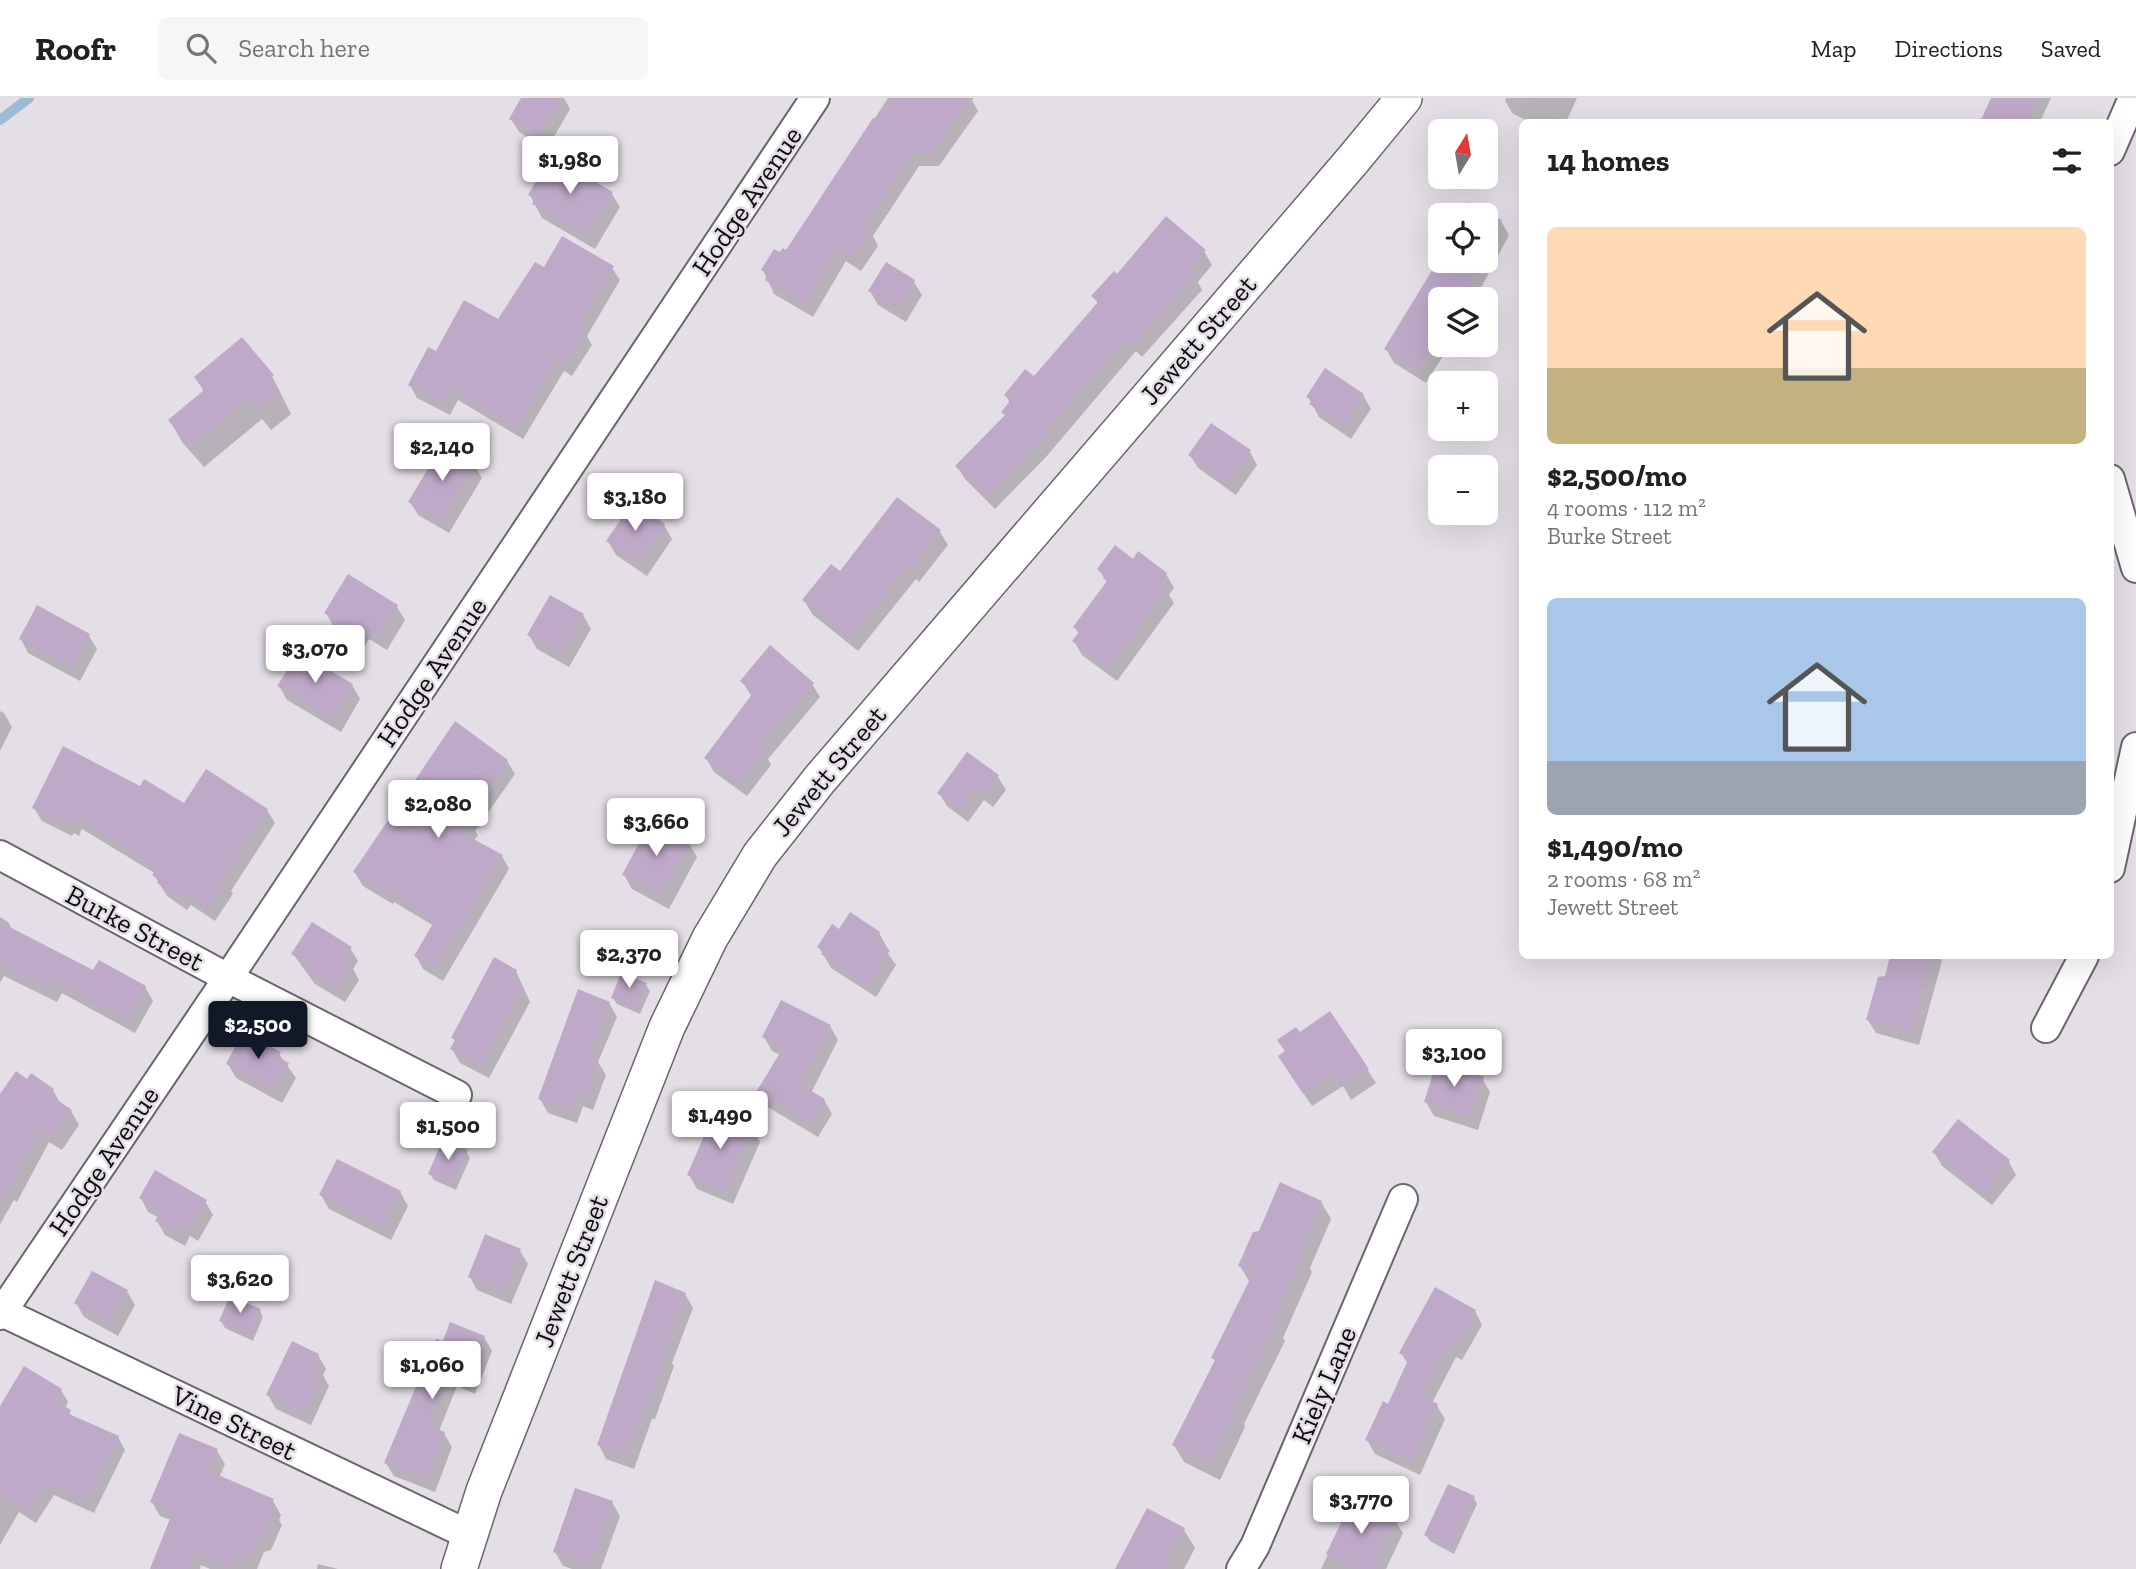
<!DOCTYPE html>
<meta charset="utf-8">
<style>
body{margin:0;font-family:"Zilla Slab",serif;background:#f6f6f6;color:#202124;height:100vh;display:flex;flex-direction:column;font-size:26px;white-space:nowrap}
*{box-sizing:border-box;margin:0}
p{font-size:23px;color:#757577}
.icon{flex:none;width:38px;height:38px;fill:none;stroke:currentColor;stroke-width:2;stroke-linecap:round;stroke-linejoin:round}
.map{position:relative;flex:1;overflow:hidden}
.side{position:absolute;left:1519px;top:21px;width:595px;height:840px;display:flex;flex-direction:column;background:#fff;border-radius:10px;box-shadow:0 7px 28px #0002}
.side>*{flex:none}
.needle{width:46px;rotate:11deg}
.controls{position:absolute;left:1428px;top:21px;display:grid;gap:14px}
.controls a{display:grid;place-items:center;width:70px;height:70px;border-radius:10px;background:#fff;box-shadow:0 7px 28px #0002;font-size:35px}
.price{position:absolute;translate:-50% -60px;padding:0 16px;border-radius:7px;background:#fff;color:#222;font-size:23px;line-height:46px;filter:drop-shadow(0 2px 4px #0008)}
.price::after{content:'';position:absolute;left:50%;top:42px;width:21px;height:16px;margin-left:-10px;background:inherit;clip-path:polygon(0 0,100% 0,50% 100%)}
.price.current{background:#111827;color:#fff}
ul{padding:0;list-style:none}
li{display:grid;align-content:center;gap:14px;height:371px;padding:0 28px}
li span{display:grid;place-items:center;height:217px;border-radius:10px;color:#555}
li>.icon{margin-inline-start:auto}
span .icon{width:126px;height:126px;fill:#fffc;stroke-width:1}
li b{font-size:30px}
h2{display:flex;justify-content:space-between;align-items:center;height:84px;padding:0 28px;font-size:30px}
header{display:flex;align-items:center;gap:42px;box-sizing:border-box;height:98px;padding:0 35px;background:#fff;border-bottom:2px solid #e0e0e0}
header strong{font-size:33px}
nav{display:flex;gap:38px;margin-inline-start:auto;font-size:24px}
.search{width:490px;height:63px;background:#f6f6f6;display:flex;align-items:center;gap:18px;box-sizing:border-box;padding:0 24px;border-radius:10px;color:#757577;font-size:26px}
.map>svg:first-child{display:block}
.shadow{fill:#0003}
.lines{fill:none;stroke-linecap:round;stroke-linejoin:round}
.stream{stroke:#9bbad3;stroke-width:10}
.building{fill:#bea9c8}
.minor-casing{stroke:#6a666c;stroke-width:32}
.tertiary-casing{stroke:#6a666c;stroke-width:38}
.minor{stroke:#fff;stroke-width:28}
.tertiary{stroke:#fff;stroke-width:35}
.labels{text-anchor:middle;dominant-baseline:central;stroke-width:5;stroke-linejoin:round;paint-order:stroke}
.street-label{font-size:28px;fill:#0f0d10;stroke:#e4dfe6}
</style>
<header>
<strong>Roofr</strong>
<div class="search"><svg class="icon" aria-label="search" viewBox="0 0 24 24"><circle cx="10" cy="10" r="6"/><path d="M15 15l6 6"/></svg>Search here</div>
<nav><a>Map</a><a>Directions</a><a>Saved</a></nav>
</header>
<div class="map">
<svg width="2136" height="1471" viewBox="0 0 2136 1471">
<rect width="100%" height="100%" fill="#e4dfe6"/>
<g class="shadow">
<polygon points="523,0 564,0 570,11 547,51 519,34 511,21"/>
<polygon points="888,0 974,0 972,2 978,13 939,68 919,68 873,138 878,148 861,173 846,163 813,219 774,196 763,172 781,156 787,154"/>
<polygon points="1506,0 1577,0 1566,24 1530,24 1513,16 1505,3"/>
<polygon points="1993,0 2051,0 2040,24 1982,24"/>
<polygon points="612,96 620,109 595,151 542,120 530,97"/>
<polygon points="1467,106 1501,123 1509,137 1475,201 1440,201 1440,247 1450,247 1426,285 1394,265 1386,251 1440,162 1440,157 1440,163 1486,163 1486,117 1461,117"/>
<polygon points="1204,153 1212,167 1198,184 1202,192 1142,259 1136,253 1046,359 995,411 965,381 957,368 1006,319 1003,315 1010,306 1006,297 1034,281 1098,206 1094,198 1117,178"/>
<polygon points="612,170 620,182 587,238 592,247 572,278 564,273 523,341 458,302 450,317 417,300 410,287 437,256 499,223 545,172"/>
<polygon points="914,184 922,197 906,224 878,207 870,193"/>
<polygon points="272,278 291,316 271,332 262,321 204,369 182,344 170,323 204,294 196,279"/>
<polygon points="1363,297 1371,311 1351,341 1319,319 1308,299"/>
<polygon points="1250,354 1257,367 1236,397 1198,370 1190,357"/>
<polygon points="474,366 482,380 449,435 418,417 410,404"/>
<polygon points="897,401 940,434 948,447 919,484 916,481 858,553 812,516 804,502 840,475"/>
<polygon points="664,427 672,441 647,478 616,457 608,443"/>
<polygon points="1133,463 1166,476 1174,490 1169,497 1174,505 1117,583 1082,557 1074,543 1079,536 1075,529 1107,485 1099,471"/>
<polygon points="397,509 405,522 387,552 369,541 365,548 334,529 326,515"/>
<polygon points="583,517 591,531 569,569 537,551 529,537"/>
<polygon points="89,538 97,551 80,583 28,555 21,541"/>
<polygon points="742,583 812,586 820,599 768,661 771,667 747,698 714,674 706,660 752,599"/>
<polygon points="352,587 360,601 341,634 287,602 279,588"/>
<polygon points="0,613 4,615 12,629 0,653"/>
<polygon points="507,663 515,676 475,733 478,737 474,743 502,758 509,771 443,883 423,871 416,858 434,828 394,804 393,806 363,788 355,775"/>
<polygon points="998,679 1006,692 993,709 984,702 968,724 947,708 939,695"/>
<polygon points="141,690 185,707 267,712 275,725 231,793 233,796 215,823 191,807 187,812 167,798 154,777 156,776 82,731 79,738 74,735 72,738 42,723 34,710"/>
<polygon points="689,746 697,759 669,811 632,791 624,777"/>
<polygon points="0,819 8,824 13,833 94,874 145,889 153,903 135,935 62,895 57,904 4,878 0,885"/>
<polygon points="840,833 879,835 887,849 885,851 896,867 876,899 831,870 819,849"/>
<polygon points="350,850 358,863 353,871 359,882 345,904 315,886 293,856"/>
<polygon points="1892,858 1938,858 1942,863 1919,947 1876,935 1868,922 1886,879"/>
<polygon points="516,873 530,904 489,980 460,965 452,951 456,945 453,940"/>
<polygon points="646,887 650,893 640,916 617,906 613,900"/>
<polygon points="609,905 617,919 598,964 606,977 593,1012 583,1008 577,1025 548,1015 540,1001"/>
<polygon points="1330,915 1376,985 1351,1002 1343,988 1312,1008 1288,972 1286,955 1299,936"/>
<polygon points="830,928 838,942 811,995 824,1002 832,1016 818,1039 766,1008 758,994 780,957 772,953 764,939"/>
<polygon points="279,956 296,980 282,1005 236,980 228,966"/>
<polygon points="1482,980 1490,994 1478,1032 1434,1018 1426,1004"/>
<polygon points="28,983 53,992 61,1007 71,1013 79,1027 62,1052 49,1044 17,1104 14,1102 0,1126 0,999"/>
<polygon points="752,1030 760,1044 733,1106 697,1091 689,1077"/>
<polygon points="466,1054 470,1060 456,1092 434,1082 430,1076"/>
<polygon points="1934,1054 2009,1064 2016,1077 1992,1107 1942,1068"/>
<polygon points="400,1094 408,1108 391,1142 329,1111 321,1097"/>
<polygon points="141,1100 205,1103 213,1117 198,1143 190,1138 185,1148 165,1137 157,1123 159,1120 148,1114"/>
<polygon points="1321,1104 1331,1121 1310,1170 1312,1174 1283,1240 1285,1243 1244,1326 1245,1329 1220,1382 1184,1364 1174,1347 1216,1265 1213,1260 1250,1185 1240,1168 1260,1135"/>
<polygon points="520,1153 528,1166 511,1206 477,1192 470,1179"/>
<polygon points="127,1193 135,1207 118,1238 84,1219 76,1205"/>
<polygon points="685,1196 693,1210 672,1265 674,1268 655,1321 652,1321 634,1371 606,1361 599,1347"/>
<polygon points="260,1213 263,1219 253,1243 225,1230 221,1223"/>
<polygon points="1475,1213 1482,1227 1462,1262 1456,1259 1432,1305 1437,1308 1445,1321 1420,1377 1375,1356 1367,1342 1389,1308 1408,1266 1401,1255"/>
<polygon points="484,1239 492,1253 475,1296 457,1288 439,1333 444,1335 452,1349 435,1394 394,1378 386,1365 444,1245"/>
<polygon points="318,1257 326,1271 323,1277 329,1288 311,1327 276,1311 268,1297"/>
<polygon points="61,1292 68,1304 65,1310 73,1319 118,1339 125,1352 94,1415 54,1397 36,1425 19,1414 0,1447 0,1311"/>
<polygon points="217,1353 225,1366 219,1380 273,1403 281,1417 279,1422 282,1427 271,1452 264,1454 257,1471 210,1471 201,1467 200,1471 152,1471 171,1422 160,1418 152,1404"/>
<polygon points="1474,1400 1477,1406 1454,1456 1430,1443 1426,1437"/>
<polygon points="1354,1402 1395,1422 1403,1435 1386,1471 1321,1471"/>
<polygon points="612,1404 620,1418 601,1471 572,1471 563,1468 555,1454"/>
<polygon points="1184,1432 1195,1450 1184,1471 1117,1471"/>
<polygon points="318,1466 338,1471 317,1471"/>
</g>
<g class="lines">
<polyline class="stream" points="0,22 29,0"/>
</g>
<g class="building">
<polygon points="521,0 561,0 539,38 509,21"/>
<polygon points="892,0 970,0 931,55 912,55 864,127 872,133 853,161 838,151 805,207 765,182 768,176 761,172 774,151 780,154 783,150 786,152 873,20 877,22"/>
<polygon points="1991,0 2038,0 2028,24 1980,24"/>
<polygon points="551,58 613,94 587,138 532,106 535,101 528,97"/>
<polygon points="1467,104 1502,122 1486,153 1486,117 1459,117"/>
<polygon points="1166,118 1206,152 1189,171 1196,177 1134,246 1127,240 1082,290 1038,345 986,399 955,368 1005,317 1001,314 1011,302 1004,297 1025,271 1034,278 1098,204 1091,198 1114,173 1117,176"/>
<polygon points="562,138 614,168 579,228 586,233 564,266 557,261 516,330 450,290 442,305 408,287 428,249 436,253 464,202 498,221 535,164 544,169"/>
<polygon points="1440,154 1440,163 1481,163 1461,201 1440,201 1440,236 1418,272 1384,251 1439,161 1437,160"/>
<polygon points="886,164 915,182 898,211 868,193"/>
<polygon points="242,239 274,277 269,281 280,294 258,312 249,301 191,349 168,322 204,292 194,279"/>
<polygon points="1325,270 1364,296 1343,328 1309,306 1312,302 1306,299"/>
<polygon points="1211,325 1251,352 1228,385 1188,357"/>
<polygon points="443,346 475,365 441,423 408,404"/>
<polygon points="897,399 941,432 911,472 907,469 849,540 802,502 831,466 840,473"/>
<polygon points="633,404 665,426 638,465 606,443"/>
<polygon points="1115,447 1133,461 1138,453 1167,475 1160,485 1167,490 1109,570 1072,543 1079,534 1073,529 1107,483 1103,480 1105,478 1097,471"/>
<polygon points="348,476 398,507 379,539 361,528 357,535 324,515"/>
<polygon points="550,497 584,516 561,557 527,537"/>
<polygon points="37,507 90,536 72,570 19,541"/>
<polygon points="770,547 814,585 759,648 765,652 739,686 704,660 753,595 740,583"/>
<polygon points="299,554 353,586 332,621 277,588"/>
<polygon points="455,623 508,662 468,721 471,723 464,736 503,757 435,871 414,858 435,822 387,792 385,794 353,774"/>
<polygon points="63,648 140,688 144,681 184,705 206,671 268,711 224,780 227,782 207,811 183,795 180,800 157,785 159,782 152,777 156,772 150,768 151,766 75,719 72,726 66,723 64,726 32,710"/>
<polygon points="967,654 999,677 985,696 976,690 960,711 937,695"/>
<polygon points="651,723 690,744 661,798 622,777"/>
<polygon points="850,814 880,834 875,842 890,852 868,887 821,856 823,853 817,849 832,826 839,831"/>
<polygon points="0,824 93,872 99,862 146,888 127,923 54,882 49,892 0,867"/>
<polygon points="312,824 352,849 343,861 352,867 337,892 305,872 308,866 291,856"/>
<polygon points="1890,858 1932,858 1912,934 1866,922 1878,879 1885,878"/>
<polygon points="494,859 517,872 511,883 523,889 481,968 450,951 455,942 451,940"/>
<polygon points="621,875 647,885 637,910 611,900"/>
<polygon points="578,891 610,904 588,958 599,961 586,999 576,996 570,1013 538,1001"/>
<polygon points="781,902 831,927 801,987 825,1001 810,1026 756,994 783,950 762,939"/>
<polygon points="1330,913 1369,971 1342,989 1334,976 1303,996 1278,958 1285,953 1277,942 1296,929 1300,934"/>
<polygon points="243,934 281,954 278,959 289,965 274,992 226,966"/>
<polygon points="1437,963 1484,979 1470,1019 1424,1004"/>
<polygon points="16,973 27,981 31,975 54,991 50,997 72,1012 53,1040 41,1031 0,1108 0,996"/>
<polygon points="715,1013 753,1029 725,1094 687,1077"/>
<polygon points="1958,1021 2010,1062 1984,1095 1932,1054"/>
<polygon points="443,1041 468,1052 453,1087 428,1076"/>
<polygon points="337,1061 401,1093 383,1129 319,1097"/>
<polygon points="155,1072 207,1102 189,1130 182,1126 176,1135 155,1123 161,1113 139,1100"/>
<polygon points="1280,1084 1322,1103 1301,1152 1303,1155 1273,1223 1276,1225 1234,1309 1237,1311 1210,1365 1172,1347 1215,1262 1211,1260 1253,1175 1238,1168 1253,1134 1259,1133"/>
<polygon points="485,1136 521,1151 504,1194 468,1179"/>
<polygon points="92,1173 128,1192 110,1225 74,1205"/>
<polygon points="655,1182 686,1195 664,1252 667,1253 647,1309 645,1308 626,1358 597,1347"/>
<polygon points="1435,1189 1476,1212 1454,1250 1448,1247 1421,1298 1438,1306 1412,1364 1365,1342 1383,1303 1388,1306 1409,1260 1399,1255"/>
<polygon points="230,1198 261,1211 250,1237 219,1223"/>
<polygon points="450,1224 485,1238 467,1283 449,1276 428,1328 445,1334 427,1381 384,1365 436,1241 443,1243"/>
<polygon points="292,1243 319,1256 313,1268 323,1273 303,1315 266,1297"/>
<polygon points="24,1268 62,1291 55,1303 71,1312 69,1316 119,1338 87,1404 47,1386 28,1414 0,1395 0,1308"/>
<polygon points="179,1335 218,1351 209,1373 274,1401 270,1410 275,1412 263,1439 257,1441 248,1462 235,1457 230,1470 194,1455 187,1471 150,1471 173,1413 150,1404"/>
<polygon points="1448,1386 1475,1398 1451,1451 1424,1437"/>
<polygon points="575,1390 613,1403 590,1468 553,1454"/>
<polygon points="1353,1400 1396,1420 1373,1471 1358,1471 1326,1456"/>
<polygon points="1147,1410 1185,1430 1163,1471 1115,1471"/>
</g>
<g class="lines">
<g class="minor-casing">
<g id="minor">
<polyline points="2110,53 2133,0"/>
<polyline points="2110,381 2136,470"/>
<polyline points="0,757 228,880 457,997"/>
<polyline points="2110,770 2136,649"/>
<polyline points="2046,930 2084,858"/>
<polyline points="0,1213 469,1437"/>
<polyline points="0,1217 228,880 815,0"/>
<polyline points="1241,1471 1255,1448 1403,1101"/>
</g>
</g>
<g class="tertiary-casing">
<polyline id="tertiary" points="459,1471 484,1393 667,929 710,840 760,757 820,681 1352,63 1404,0"/>
</g>
<use href="#minor" class="minor"/>
<use href="#tertiary" class="tertiary"/>
</g>
<g class="labels">
<g class="street-label">
<text transform="translate(747 103) rotate(-56)">Hodge Avenue</text>
<text transform="translate(1198 242) rotate(-49)">Jewett Street</text>
<text transform="translate(432 574) rotate(-56)">Hodge Avenue</text>
<text transform="translate(829 673) rotate(-50)">Jewett Street</text>
<text transform="translate(135 830) rotate(28)">Burke Street</text>
<text transform="translate(104 1063) rotate(-56)">Hodge Avenue</text>
<text transform="translate(571 1173) rotate(-69)">Jewett Street</text>
<text transform="translate(1324 1287) rotate(-67)">Kiely Lane</text>
<text transform="translate(234 1325) rotate(26)">Vine Street</text>
</g>
</g>
</svg>
<div class="controls">
<a><svg class="needle" viewBox="-14 -14 28 28"><path d="M0-13l5 13h-10z" fill="#e53935"/><path d="M0 13l5-13h-10z" fill="#757577"/></svg></a>
<a><svg class="icon" aria-label="locate" viewBox="0 0 24 24"><circle cx="12" cy="12" r="6"/><path d="M12 2v4M12 18v4M2 12h4M18 12h4"/></svg></a>
<a><svg class="icon" aria-label="layers" viewBox="0 0 24 24"><path d="M12 4l9 5-9 5-9-5zM3 14l9 5 9-5"/></svg></a>
<a>+</a>
<a>−</a>
</div>
<b class="price" style="left:570px;top:98px">$1,980</b>
<b class="price" style="left:442px;top:385px">$2,140</b>
<b class="price" style="left:635px;top:435px">$3,180</b>
<b class="price" style="left:315px;top:587px">$3,070</b>
<b class="price" style="left:438px;top:742px">$2,080</b>
<b class="price" style="left:656px;top:760px">$3,660</b>
<b class="price" style="left:629px;top:892px">$2,370</b>
<b class="price current" style="left:258px;top:963px">$2,500</b>
<b class="price" style="left:1454px;top:991px">$3,100</b>
<b class="price" style="left:720px;top:1053px">$1,490</b>
<b class="price" style="left:448px;top:1064px">$1,500</b>
<b class="price" style="left:240px;top:1217px">$3,620</b>
<b class="price" style="left:432px;top:1303px">$1,060</b>
<b class="price" style="left:1361px;top:1438px">$3,770</b>
<section class="side">
<h2>14 homes<svg class="icon" aria-label="filters" viewBox="0 0 24 24"><path d="M4 7h16M4 17h16"/><circle cx="9" cy="7" r="2"/><circle cx="15" cy="17" r="2"/></svg></h2>
<ul>
<li><span style="background:linear-gradient(#ffd9b3 65%,#c2b280 0)"><svg class="icon" aria-label="home" viewBox="0 0 24 24"><path d="M3 11l9-7 9 7M6 9v11h12V9"/></svg></span><div><b>$2,500/mo</b><p>4 rooms · 112 m²</p><p>Burke Street</p></div></li>
<li><span style="background:linear-gradient(#a9c7e8 75%,#9aa5b1 0)"><svg class="icon" aria-label="home" viewBox="0 0 24 24"><path d="M3 11l9-7 9 7M6 9v11h12V9"/></svg></span><div><b>$1,490/mo</b><p>2 rooms · 68 m²</p><p>Jewett Street</p></div></li>
</ul>
</section>
</div>
